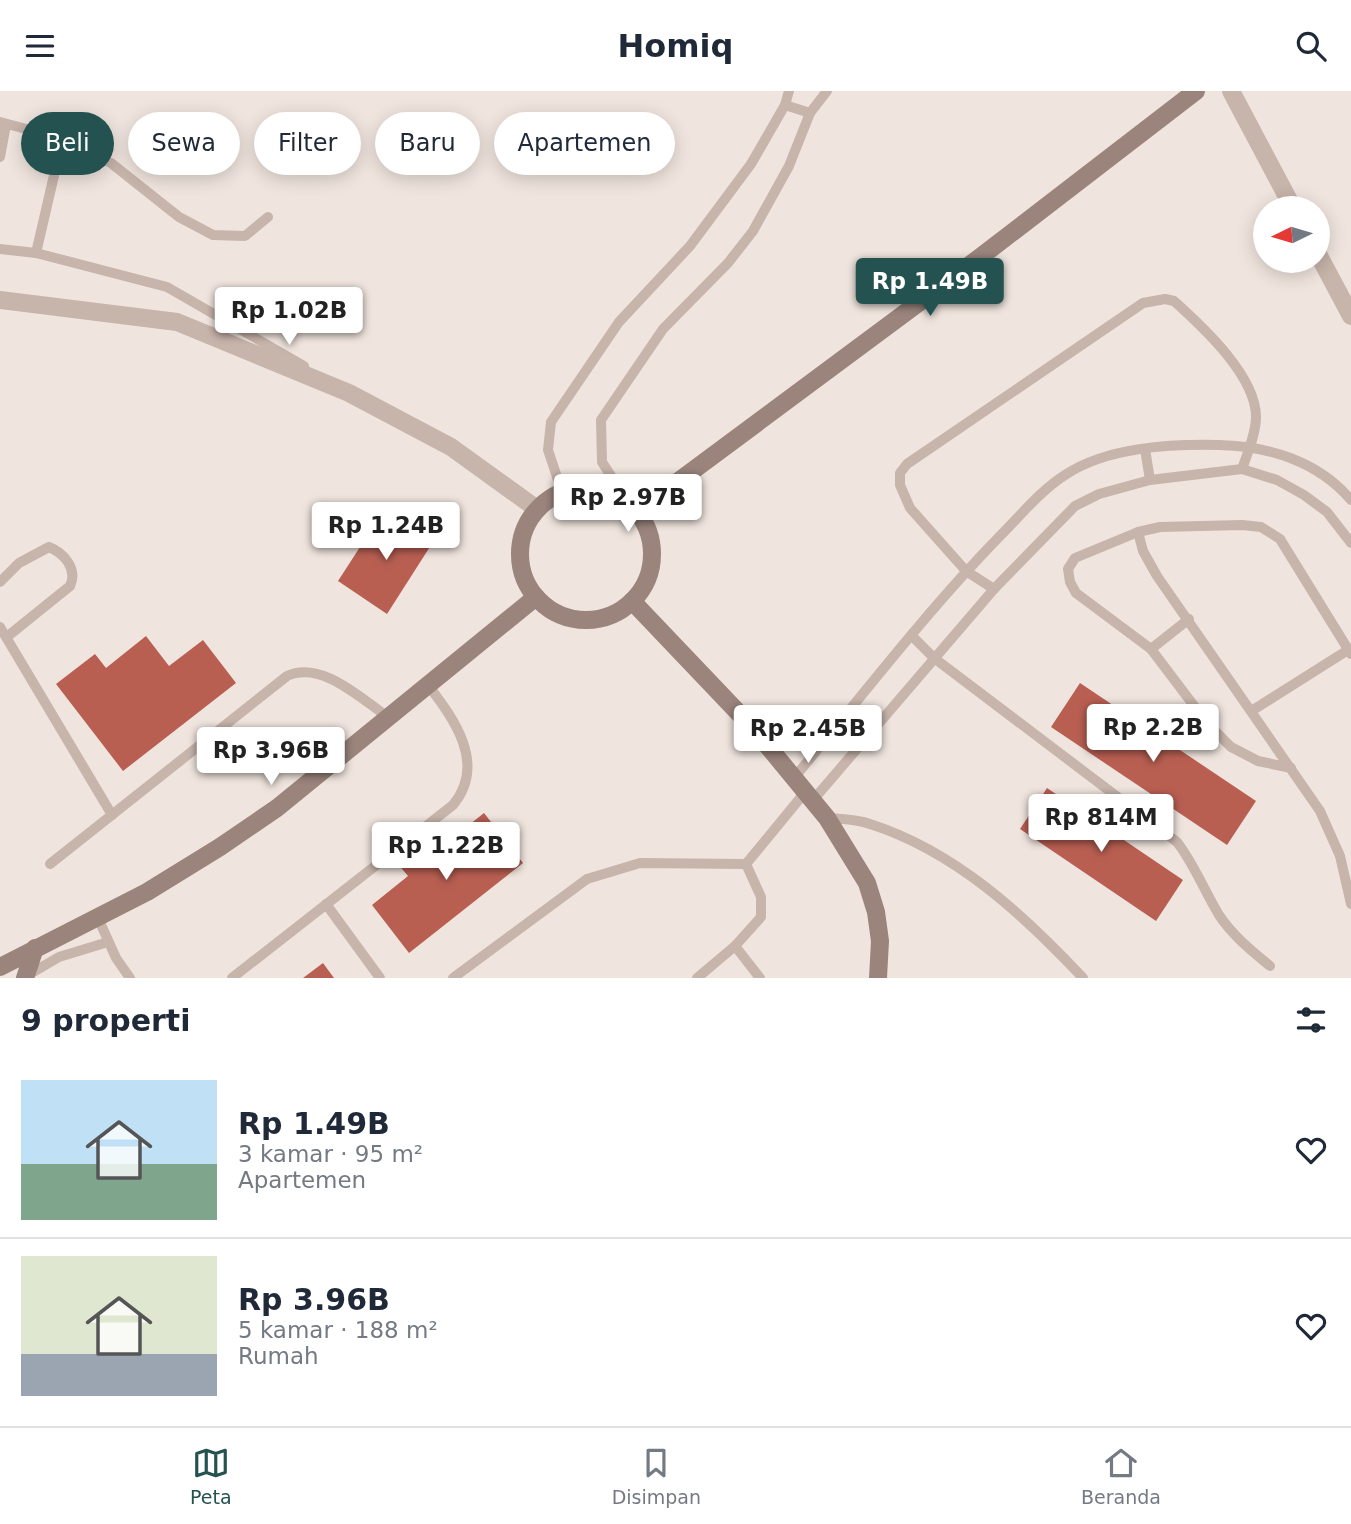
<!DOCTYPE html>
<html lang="id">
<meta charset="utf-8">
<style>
body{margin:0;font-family:"DejaVu Sans",sans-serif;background:#f2f2f3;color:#1f2937;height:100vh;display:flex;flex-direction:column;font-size:26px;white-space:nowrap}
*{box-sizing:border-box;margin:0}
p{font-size:23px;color:#747a83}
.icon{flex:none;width:38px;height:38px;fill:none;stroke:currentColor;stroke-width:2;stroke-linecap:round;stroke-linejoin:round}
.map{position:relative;height:887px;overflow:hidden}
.details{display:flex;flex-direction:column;background:#fff;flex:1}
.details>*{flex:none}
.hud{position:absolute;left:21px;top:21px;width:700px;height:63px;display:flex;gap:14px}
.needle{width:46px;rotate:265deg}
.buttons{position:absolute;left:1253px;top:105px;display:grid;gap:14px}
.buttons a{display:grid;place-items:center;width:77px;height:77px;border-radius:50%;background:#fff;box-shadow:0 4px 18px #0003;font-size:35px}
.price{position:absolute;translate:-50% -60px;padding:0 16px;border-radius:7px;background:#fff;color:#222;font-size:23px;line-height:46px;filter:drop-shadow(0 2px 4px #0008)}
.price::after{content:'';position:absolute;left:50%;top:42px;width:21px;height:16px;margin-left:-10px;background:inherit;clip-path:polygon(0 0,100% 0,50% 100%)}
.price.on{background:#235250;color:#fff}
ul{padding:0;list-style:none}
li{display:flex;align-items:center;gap:21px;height:175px;padding:0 21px}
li+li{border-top:2px solid #e0e1e3}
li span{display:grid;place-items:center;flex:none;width:196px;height:140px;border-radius:0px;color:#555}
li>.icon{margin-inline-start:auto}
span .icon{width:84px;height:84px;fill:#fffc;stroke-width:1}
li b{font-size:30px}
h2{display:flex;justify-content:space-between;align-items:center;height:84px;padding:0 21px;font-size:30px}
.tag{padding:0 24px;border-radius:32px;background:#fff;box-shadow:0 4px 18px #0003;font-size:24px;line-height:63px}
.tag.on{background:#235250;color:#fff}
header{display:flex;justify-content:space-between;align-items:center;height:91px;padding:0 21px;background:#fff;font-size:32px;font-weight:800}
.tabs{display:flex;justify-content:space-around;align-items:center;height:98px;border-top:2px solid #e0e1e3;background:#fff;font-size:19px;color:#747a83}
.tabs a{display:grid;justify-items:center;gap:4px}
.tabs .on{color:#235250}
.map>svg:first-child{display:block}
.building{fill:#b95f52}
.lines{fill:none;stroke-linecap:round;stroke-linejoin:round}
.lane{stroke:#c7b4ab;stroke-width:10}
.street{stroke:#c7b4ab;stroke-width:18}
.secondary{stroke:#9a847c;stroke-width:18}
</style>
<header><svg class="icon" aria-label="menu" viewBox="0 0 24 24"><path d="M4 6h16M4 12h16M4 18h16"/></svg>Homiq<svg class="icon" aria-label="search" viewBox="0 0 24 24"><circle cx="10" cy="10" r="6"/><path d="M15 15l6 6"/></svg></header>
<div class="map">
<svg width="1351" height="887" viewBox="0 0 1351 887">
<rect width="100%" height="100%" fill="#f0e5de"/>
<g class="building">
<polygon points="384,419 433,451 387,523 338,490"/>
<polygon points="146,545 169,575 203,549 236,592 123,680 56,593 95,563 106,577"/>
<polygon points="1080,592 1256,710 1227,754 1051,636"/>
<polygon points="1047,697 1183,789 1156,830 1020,738"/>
<polygon points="484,722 523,772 409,862 372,814 408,785 398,773 427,750 435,761"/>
<polygon points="323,872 334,887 303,887"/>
</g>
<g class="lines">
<g class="lane">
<polyline points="785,14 810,22"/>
<polyline points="0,31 45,43 111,72 179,126 213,144 245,145 268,126"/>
<polyline points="0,66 6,33"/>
<polyline points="0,158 36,162 167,196 304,275"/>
<polyline points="36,162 62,50"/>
<polyline points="1145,358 1150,389"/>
<polyline points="562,401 548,359 551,331 619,231 690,155 751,73 785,14 789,0"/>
<polyline points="627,410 602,371 601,329 663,238 728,172 753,140 789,75 810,22 827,0"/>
<polyline points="1138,441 1143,460 1157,485 1320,720 1340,765 1351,813"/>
<path d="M0 491 19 472 49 456C64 462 78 478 70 495L8 545"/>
<path d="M994 498 966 480 910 417 900 394V382L907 373 1143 212 1165 208 1174 210C1203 236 1256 285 1256 326 1256 343 1247 363 1242 378"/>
<polyline points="0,536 112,724"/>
<path d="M912 545 934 567 1177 751C1194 773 1204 799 1219 824 1232 844 1252 860 1270 875"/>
<polyline points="1151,558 1189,528"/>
<polyline points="1253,619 1348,559"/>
<polyline points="1291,677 1258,670 1231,656 1207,632 1151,558 1076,502 1070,491 1068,478 1075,467 1138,441 1160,436 1242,434 1261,436 1280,448 1351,563"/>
<path d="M794 687C861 606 926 521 999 446 1020 425 1040 400 1065 384 1107 356 1170 353 1219 354 1268 355 1318 370 1351 409"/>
<polyline points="814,708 994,498 1075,415 1099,403 1150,389 1242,378 1277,389 1304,404 1327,421 1351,452"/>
<path d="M828 727C841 728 857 728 870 733 955 760 1024 824 1083 887"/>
<path d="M50 773 287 585C321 569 360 607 388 626"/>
<polyline points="326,813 380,887"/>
<polyline points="98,827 116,867 130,887"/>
<polyline points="735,855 760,887"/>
<polyline points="28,884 59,866 108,851"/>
<path d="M232 887 453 714C487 673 454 628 428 594"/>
<polyline points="453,887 587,788 640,772 746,773 806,700"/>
<polyline points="697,887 735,855 761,826 761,806 746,773"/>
</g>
<g class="street">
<polyline points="1231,0 1293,117"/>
<polyline points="1318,163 1351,225"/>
<polyline points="0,209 177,231 349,302 451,356 537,418"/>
</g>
<g class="secondary">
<circle cx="586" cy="463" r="66"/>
<polyline points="637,421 979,167 1196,0"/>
<polyline points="632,510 752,636 827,727 867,792 876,821 880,850 878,887"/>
<polyline points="0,876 147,801 220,756 277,717 536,506"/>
<polyline points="25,887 35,857"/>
</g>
</g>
</svg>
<div class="buttons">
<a><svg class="needle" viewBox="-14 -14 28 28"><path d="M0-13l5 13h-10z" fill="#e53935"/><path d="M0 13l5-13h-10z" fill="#747a83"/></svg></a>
</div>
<b class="price on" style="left:930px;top:227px">Rp 1.49B</b>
<b class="price" style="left:289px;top:256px">Rp 1.02B</b>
<b class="price" style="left:628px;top:443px">Rp 2.97B</b>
<b class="price" style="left:386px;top:471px">Rp 1.24B</b>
<b class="price" style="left:1153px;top:673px">Rp 2.2B</b>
<b class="price" style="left:808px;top:674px">Rp 2.45B</b>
<b class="price" style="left:271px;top:696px">Rp 3.96B</b>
<b class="price" style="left:1101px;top:763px">Rp 814M</b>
<b class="price" style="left:446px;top:791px">Rp 1.22B</b>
<div class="hud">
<a class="tag on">Beli</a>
<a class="tag">Sewa</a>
<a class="tag">Filter</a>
<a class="tag">Baru</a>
<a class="tag">Apartemen</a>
</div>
</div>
<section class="details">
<h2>9 properti<svg class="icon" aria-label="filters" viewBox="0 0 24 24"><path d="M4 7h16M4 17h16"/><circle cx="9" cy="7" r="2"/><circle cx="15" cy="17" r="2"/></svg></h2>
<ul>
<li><span style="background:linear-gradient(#bfe0f5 60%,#7fa58c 0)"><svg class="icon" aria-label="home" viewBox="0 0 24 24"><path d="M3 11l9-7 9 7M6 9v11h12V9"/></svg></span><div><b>Rp 1.49B</b><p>3 kamar · 95 m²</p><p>Apartemen</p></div><svg class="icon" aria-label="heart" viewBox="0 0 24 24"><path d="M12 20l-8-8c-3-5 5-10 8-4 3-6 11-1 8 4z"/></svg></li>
<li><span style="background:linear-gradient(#dfe7d0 70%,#9aa5b1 0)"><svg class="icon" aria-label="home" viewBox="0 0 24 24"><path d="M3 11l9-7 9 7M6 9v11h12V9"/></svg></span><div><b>Rp 3.96B</b><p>5 kamar · 188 m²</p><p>Rumah</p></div><svg class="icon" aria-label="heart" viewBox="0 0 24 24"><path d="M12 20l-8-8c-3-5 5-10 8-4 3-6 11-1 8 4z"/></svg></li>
</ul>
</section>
<nav class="tabs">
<a class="on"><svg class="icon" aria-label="map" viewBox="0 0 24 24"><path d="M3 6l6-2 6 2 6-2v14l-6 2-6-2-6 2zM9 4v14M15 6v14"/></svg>Peta</a>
<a><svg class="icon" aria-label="saved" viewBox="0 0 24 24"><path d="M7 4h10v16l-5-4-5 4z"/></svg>Disimpan</a>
<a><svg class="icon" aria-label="home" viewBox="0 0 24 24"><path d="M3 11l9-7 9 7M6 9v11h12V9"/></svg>Beranda</a>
</nav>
